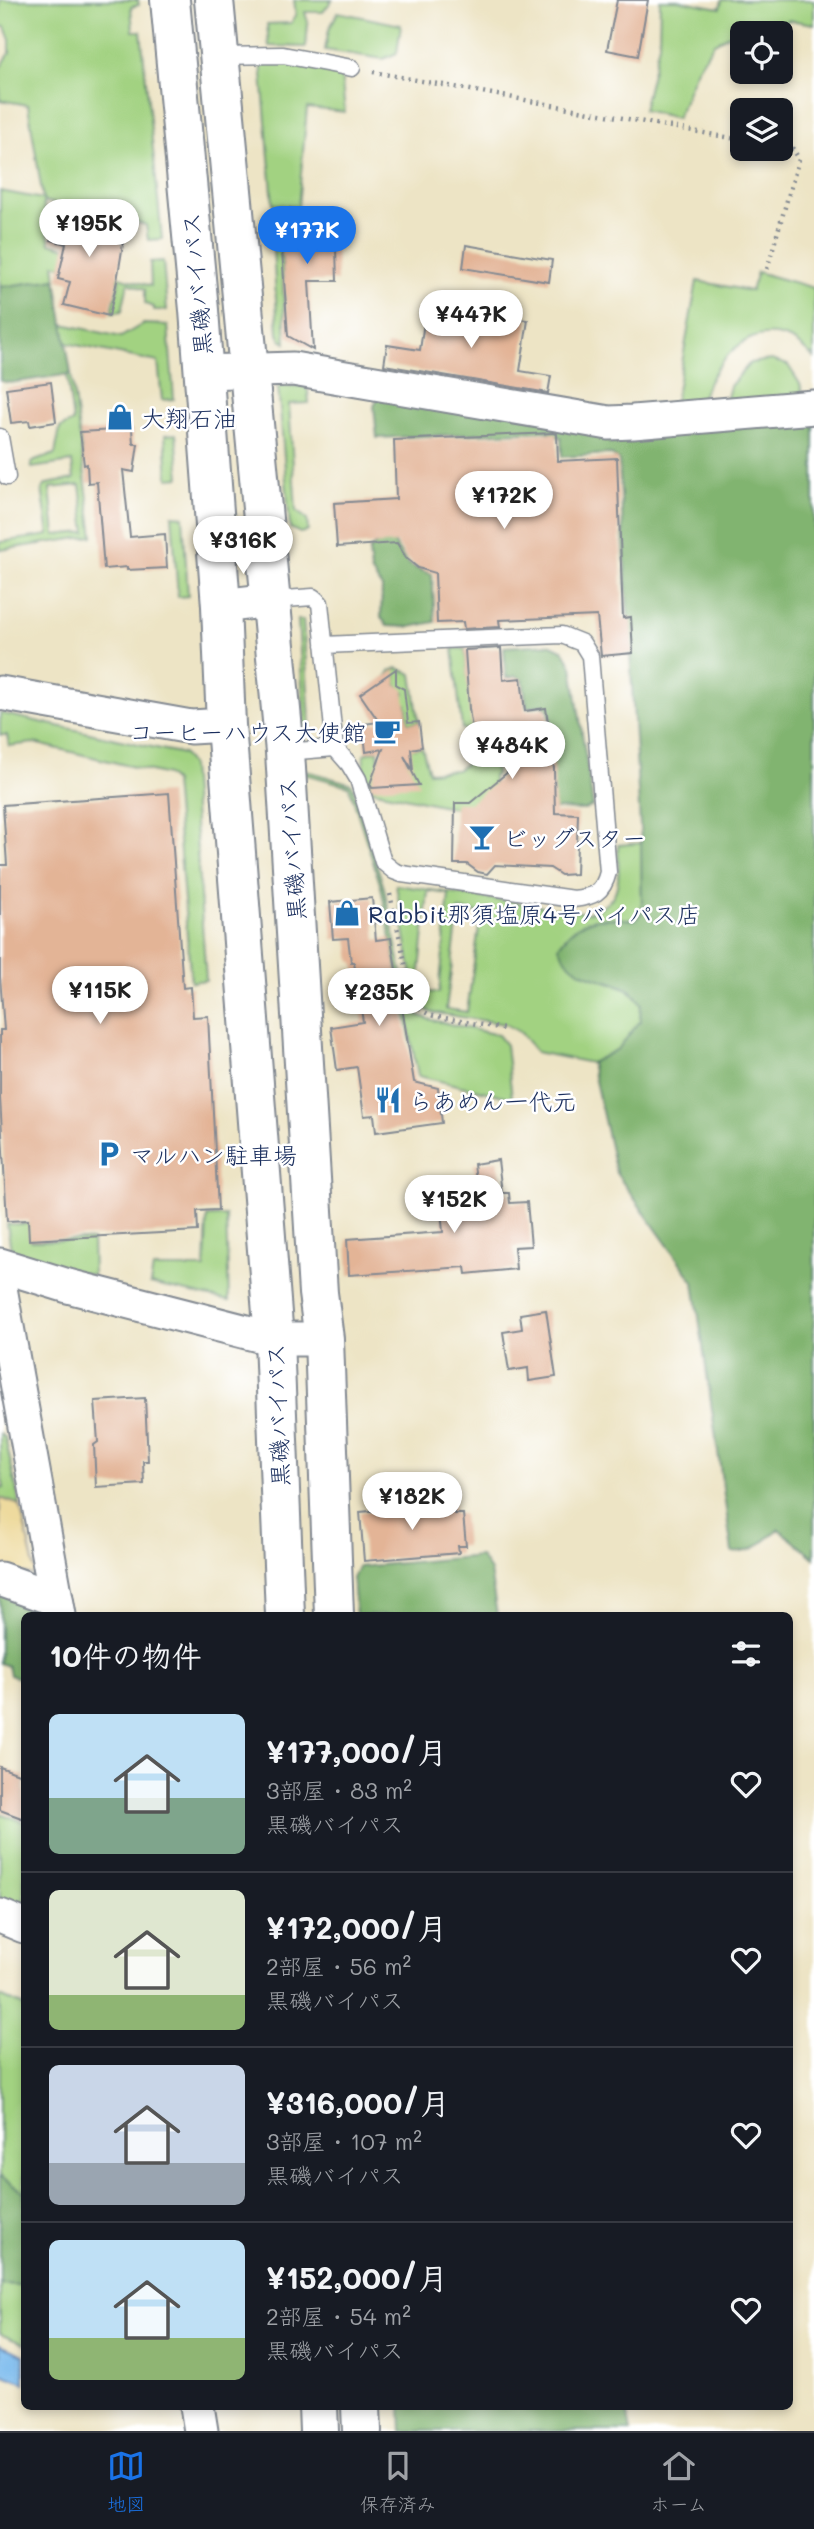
<!DOCTYPE html>
<html lang="ja">
<meta charset="utf-8">
<style>
body{margin:0;font-family:Mali,"Klee One",sans-serif;background:#20242c;color:#f1f3f6;height:100vh;display:flex;flex-direction:column;font-size:26px;white-space:nowrap}
*{box-sizing:border-box;margin:0}
p{font-size:23px;color:#9ea1a6}
.icon{flex:none;width:38px;height:38px;fill:none;stroke:currentColor;stroke-width:2;stroke-linecap:round;stroke-linejoin:round}
.map{position:relative;flex:1;overflow:hidden}
.sheet{position:absolute;left:21px;top:1612px;width:772px;height:798px;display:flex;flex-direction:column;background:#171b24;border-radius:10px;box-shadow:0 4px 10px #0003}
.sheet>*{flex:none}
.controls{position:absolute;left:730px;top:21px;display:grid;gap:14px}
.controls a{display:grid;place-items:center;width:63px;height:63px;border-radius:10px;background:#171b24;box-shadow:0 4px 10px #0003;font-size:35px}
.price{position:absolute;translate:-50% -60px;padding:0 16px;border-radius:24px;background:#fff;color:#222;font-size:23px;line-height:46px;filter:drop-shadow(0 2px 4px #0008)}
.price::after{content:'';position:absolute;left:50%;top:42px;width:21px;height:16px;margin-left:-10px;background:inherit;clip-path:polygon(0 0,100% 0,50% 100%)}
.price.selected{background:#1a73e8;color:#fff}
ul{padding:0;list-style:none}
li{display:flex;align-items:center;gap:21px;height:175px;padding:0 28px}
li+li{border-top:2px solid #363941}
li span{display:grid;place-items:center;flex:none;width:196px;height:140px;border-radius:10px;color:#555}
li>.icon{margin-inline-start:auto}
span .icon{width:84px;height:84px;fill:#fffc;stroke-width:1}
li b{font-size:30px}
h2{display:flex;justify-content:space-between;align-items:center;height:84px;padding:0 28px;font-size:30px}
.tabs{display:flex;justify-content:space-around;align-items:center;height:98px;border-top:2px solid #363941;background:#171b24;font-size:19px;color:#9ea1a6}
.tabs a{display:grid;justify-items:center;gap:4px}
.tabs .selected{color:#1a73e8}
.map>svg:first-child{display:block}
.green{fill:#a2d281;stroke:#5e8070;stroke-width:2;fill-rule:evenodd}
.forest{fill:#81b46f;stroke:#4e7266;stroke-width:2}
.sand{fill:#eeda9e;stroke:#84847e;stroke-width:2}
.water{fill:#78b9ed;stroke:#4a74a6;stroke-width:2}
.building{fill:#e3b496}
.lines{fill:none;stroke-linecap:round;stroke-linejoin:round}
.service-casing{stroke:#848a92;stroke-width:19}
.minor-casing{stroke:#848a92;stroke-width:37}
.trunk-casing{stroke:#848a92;stroke-width:42}
.path{stroke:#848a92;stroke-width:4.5;stroke-dasharray:2 5;stroke-linecap:butt}
.service{stroke:#fff;stroke-width:16}
.minor{stroke:#fff;stroke-width:33}
.trunk{stroke:#fff;stroke-width:38}
.labels{text-anchor:middle;dominant-baseline:central;stroke-width:5;stroke-linejoin:round;paint-order:stroke}
.street-label{font-size:24px;fill:#1b2f5e;stroke:#fff}
.poi-label{font-size:24px;fill:#1b2f5e;stroke:#fff;text-anchor:start}
</style>
<div class="map">
<svg width="814" height="2431" viewBox="0 0 814 2431">
<rect width="100%" height="100%" fill="#fff"/>
<filter id="ink" filterUnits="userSpaceOnUse"><feTurbulence type="fractalNoise" baseFrequency=".0143" numOctaves="2"/><feDisplacementMap in="SourceGraphic" scale="14" xChannelSelector="R" yChannelSelector="G"/><feConvolveMatrix kernelMatrix="1 2 1 2 8 2 1 2 1" color-interpolation-filters="sRGB"/></filter>
<filter id="wash" filterUnits="userSpaceOnUse"><feTurbulence type="fractalNoise" baseFrequency=".00686" numOctaves="4" result="noise"/><feDisplacementMap in="SourceGraphic" scale="28" xChannelSelector="R" yChannelSelector="G"/><feGaussianBlur stdDeviation="1.57" result="paint"/><feColorMatrix in="noise" values="0 0 0 0 0 0 0 0 0 0 0 0 0 0 0 0 0 1.4 0 .05"/><feComposite in="paint" operator="in"/></filter>
<g filter="url(#wash)">
<rect width="100%" height="100%" fill="#ede4c5"/>
<g class="green">
<polygon points="0,0 138,0 139,5 131,7 133,31 141,31 162,239 148,240 146,225 43,201 50,243 77,251 81,266 151,286 150,262 163,261 167,310 154,310 154,307 145,304 145,289 128,283 122,311 112,312 119,281 54,264 56,279 0,287 0,191 43,199 28,105 0,100 0,68 10,53 10,40 5,27 0,26"/>
<polygon points="294,0 332,0 323,12 305,12 308,23 306,47 269,46 267,24 291,23 296,15"/>
<polygon points="660,0 678,0 720,8 722,0 814,0 814,24 789,20 775,27 738,30 714,43 696,71 677,118 643,110 659,44"/>
<polygon points="338,12 401,25 397,53 383,59 325,50 329,29"/>
<polygon points="283,62 341,74 345,112 307,108 298,207 273,204 261,63"/>
<polygon points="273,248 281,248 286,343 281,340 278,334"/>
<path d="M757 272 814 288V358C807 352 800 344 792 340 743 318 711 370 697 409L608 417V413L674 407 697 281 751 291Z"/>
<polygon points="63,324 121,337 143,324 168,325 174,399 162,400 158,362 66,343"/>
<polygon points="771,360 788,365 800,384 804,397 725,405 730,386 750,363"/>
<path d="M71 374 93 536 0 550V542L49 535 42 489 47 484 74 479 72 462 32 468 31 464 35 461 55 454 60 428 73 422 67 375ZM80 485 86 532 55 535 50 488Z"/>
<polygon points="278,386 304,386 308,391 309,403 289,404 296,511 307,519 308,531 300,533 290,528"/>
<polygon points="176,434 180,477 168,478 165,435"/>
<polygon points="172,515 183,516 188,596 178,597"/>
<polygon points="298,620 303,620 311,733 305,734"/>
<polygon points="453,648 465,649 473,731 462,729"/>
<polygon points="397,668 412,674 419,722 408,723 406,704 400,704 405,692 396,685 396,676 386,677 390,671"/>
<polygon points="0,713 183,754 191,766 206,980 191,982 174,782 167,775 34,743 9,746 7,735 0,735"/>
<path d="M422 747 429 772 457 770 468 762V756L493 752 496 775 493 776 494 807 473 804 455 808 372 790C365 780 363 766 364 754L378 750 380 769H407L405 749Z"/>
<polygon points="304,770 352,784 384,888 408,1003 418,1015 428,1019 498,1035 506,1045 512,1098 418,1076 381,887 349,786 305,774"/>
<path d="M641 843 642 913 635 920C599 916 580 915 559 946L582 973 629 989 642 1003 640 1021 618 1050 591 1063 536 1052 521 1033 505 1024 430 1012 421 1005 415 993 396 885 587 913C625 901 618 878 618 845ZM428 891 449 894 439 993 418 991ZM459 910 481 913 467 1012 446 1009Z"/>
<polygon points="226,1216 229,1301 150,1284 153,1268 205,1268 207,1217"/>
<polygon points="7,1224 30,1224 31,1241 92,1240 93,1275 12,1257"/>
<polygon points="0,1433 5,1437 20,1505 0,1498 0,1487 4,1488 0,1471"/>
<polygon points="0,1813 24,1822 24,1911 0,1901"/>
<polygon points="0,1996 24,2006 24,2192 0,2177"/>
<polygon points="0,2284 24,2285 24,2344 0,2334"/>
</g>
<g class="forest">
<polygon points="56,279 71,374 10,383 0,381 0,287"/>
<path d="M381 393 603 428 814 413V1558L779 1529C764 1541 752 1555 732 1552L694 1282 616 1173 591 1063 618 1049 640 1021 641 1003C637 998 632 991 626 988 598 975 571 979 559 946 580 916 600 916 635 920L642 912 641 843 619 460 610 454 562 457 561 438 547 431 377 438 374 406Z"/>
<path d="M379 540H393C404 562 408 568 432 574L435 622 410 627 387 626 381 617 382 588 371 571 369 551Z"/>
<polygon points="549,644 564,651 572,666 593,806 585,810 553,809 531,772 529,754 553,741 549,710 542,705 527,708 523,680 517,676 506,678 504,647"/>
<polygon points="480,1556 490,1571 497,1615 356,1615 353,1578 358,1567"/>
<polygon points="0,1594 31,1605 43,1614 24,1615 24,1680 10,1675 8,1666 0,1663"/>
<polygon points="0,2177 24,2192 24,2285 0,2284"/>
<polygon points="401,2406 626,2406 631,2431 402,2431"/>
</g>
<polygon class="sand" points="0,1498 20,1505 36,1576 0,1569"/>
<polygon class="water" points="0,2345 24,2355 24,2383 0,2373"/>
<g id="blocks">
<g class="building">
<polygon points="617,0 648,0 638,56 607,50"/>
<polygon points="59,208 124,223 120,243 123,244 117,281 109,316 64,305 70,282 58,279 66,244 51,240"/>
<polygon points="290,208 335,215 337,281 309,281 313,350 288,336 282,251"/>
<polygon points="466,245 552,260 549,282 463,268"/>
<polygon points="426,308 528,320 520,371 551,376 548,393 384,365 387,345 420,350"/>
<polygon points="51,382 56,422 30,426 29,421 11,423 6,388"/>
<polygon points="132,429 133,444 138,444 134,472 123,470 130,537 165,534 167,568 127,570 127,567 104,569 97,482 88,483 87,464 84,465 80,432"/>
<polygon points="553,433 557,434 558,461 617,458 623,618 631,617 633,653 601,656 597,616 499,620 500,627 464,629 463,622 437,623 435,573 418,568 406,558 397,543 337,547 334,503 396,499 394,440"/>
<polygon points="501,648 503,680 521,678 525,711 546,708 554,769 555,813 578,814 576,874 561,875 550,868 495,865 487,874 478,872 467,864 454,864 455,803 470,803 541,745 476,755 469,709 465,650"/>
<polygon points="396,669 396,685 404,689 408,723 419,722 422,747 411,749 413,770 404,756 419,785 372,788 370,784 383,749 366,752 363,724 379,722 360,694"/>
<polygon points="169,793 183,988 191,987 193,1017 208,1016 218,1210 197,1211 198,1231 29,1240 28,1220 7,1221 0,1098 0,1030 4,1030 0,977 0,865 7,865 3,805"/>
<polygon points="372,898 376,940 391,938 414,1082 438,1088 442,1123 376,1132 374,1115 364,1116 357,1067 337,1070 331,1027 363,1022 354,962 351,962 348,938 333,939 330,902"/>
<polygon points="498,1160 502,1193 509,1193 510,1203 527,1202 531,1246 514,1247 516,1269 466,1274 465,1267 349,1275 347,1239 443,1232 440,1200 478,1196 474,1164"/>
<polygon points="546,1310 556,1377 529,1381 528,1368 509,1371 503,1332 522,1329 520,1314"/>
<polygon points="145,1398 148,1461 143,1461 144,1484 96,1487 94,1445 98,1442 95,1401"/>
<polygon points="453,1504 454,1514 463,1514 466,1546 458,1546 459,1553 364,1561 360,1512"/>
<polygon points="0,1767 24,1776 24,1819 0,1810"/>
</g>
</g>
</g>
<g filter="url(#ink)">
<use href="#blocks" fill-opacity="0" stroke="#848a92" stroke-width="2"/>
<g class="lines">
<g class="service-casing">
<g id="service">
<polyline points="220,56 283,55 352,68"/>
<polyline points="0,437 7,477"/>
<path d="M271 600 313 597 320 603 335 748 349 764 358 779 383 862 394 871 402 874 573 899C593 897 603 893 608 872L590 656 582 643 562 635 324 645"/>
<polyline points="285,752 335,748"/>
</g>
</g>
<g class="minor-casing">
<g id="minor">
<polyline points="204,372 293,369 609,423 633,422 814,407"/>
<polyline points="221,606 271,600"/>
<polyline points="0,693 191,727 226,725"/>
<polyline points="0,1265 68,1286 274,1339 324,1339"/>
<polyline points="0,1288 59,1615"/>
<polyline points="0,1579 56,1599"/>
<polyline points="0,1916 24,1926"/>
<polyline points="197,2406 201,2431"/>
</g>
</g>
<g class="trunk-casing">
<g id="trunk">
<polyline points="170,0 199,310 221,606 226,725 274,1339 285,1615"/>
<polyline points="214,0 285,752 318,1293 324,1339 334,1615"/>
<polyline points="318,2406 319,2431"/>
<polyline points="361,2406 362,2431"/>
</g>
</g>
<g class="path">
<polyline points="373,72 742,140"/>
<polyline points="767,269 799,159 793,149 780,147"/>
<path d="M390 894 412 995C417 1007 422 1012 434 1016L504 1029"/>
</g>
<use href="#service" class="service"/>
<use href="#minor" class="minor"/>
<use href="#trunk" class="trunk"/>
</g>
</g>
<defs>
<g id="shop-bare" transform="scale(2.1)"><path d="M-5-2.5h2.3a2.7 3.5 0 0 1 5.4 0H5L5.5 6h-11ZM-1.5-2.5h3a1.5 2.3 0 0 0-3 0Z" fill="#1f6fb2" stroke="#fff" stroke-width="2.5" paint-order="stroke"/></g>
<g id="cafe-bare" transform="scale(2.1)"><path d="M-5.5-4.5H6V0H3Q3 3.5 0 3.5H-2.5Q-5.5 3.5-5.5 0ZM3-3.2v2h1.7v-2ZM-6 4.5H4V6H-6Z" fill="#1f6fb2" stroke="#fff" stroke-width="2.5" paint-order="stroke"/></g>
<g id="bar-bare" transform="scale(2.1)"><path d="M-6-5H6L.8 .8V4.5H3.5V6h-7V4.5H-.8V.8Z" fill="#1f6fb2" stroke="#fff" stroke-width="2.5" paint-order="stroke"/></g>
<g id="restaurant-bare" transform="scale(2.1)"><path d="M-5-6h1v4h1v-4h1v4h1v-4h1v5L-1.5 .5V6h-2V.5L-5-1ZM5-6V6H3V1.5H1.5Q1.5-4 5-6Z" fill="#1f6fb2" stroke="#fff" stroke-width="2.5" paint-order="stroke"/></g>
<g id="parking-bare" transform="scale(2.1)"><path d="M-3.5-5.5H1a3.5 3.5 0 0 1 0 7H-1V5.5H-3.5ZM-1-3.4V-.6H.8a1.4 1.4 0 0 0 0-2.8Z" fill="#1f6fb2" stroke="#fff" stroke-width="2.5" paint-order="stroke"/></g>
</defs>
<g fill-rule="evenodd">
<use href="#shop-bare" x="120" y="417"/>
<use href="#cafe-bare" x="387" y="731"/>
<use href="#bar-bare" x="482" y="837"/>
<use href="#shop-bare" x="347" y="913"/>
<use href="#restaurant-bare" x="388" y="1100"/>
<use href="#parking-bare" x="109" y="1154"/>
</g>
<g class="labels">
<g class="street-label">
<text transform="translate(196 284) rotate(-95)">黒磯バイパス</text>
<text transform="translate(291 849) rotate(-94)">黒磯バイパス</text>
<text transform="translate(277 1415) rotate(-92)">黒磯バイパス</text>
</g>
<g class="poi-label">
<text x="141" y="417">大翔石油</text>
<text x="366" y="731" text-anchor="end">コーヒーハウス大使館</text>
<text x="503" y="837">ビッグスター</text>
<text x="368" y="913">Rabbit那須塩原4号バイパス店</text>
<text x="409" y="1100">らあめん一代元</text>
<text x="130" y="1154">マルハン駐車場</text>
</g>
</g>
</svg>
<div class="controls">
<a><svg class="icon" aria-label="locate" viewBox="0 0 24 24"><circle cx="12" cy="12" r="6"/><path d="M12 2v4M12 18v4M2 12h4M18 12h4"/></svg></a>
<a><svg class="icon" aria-label="layers" viewBox="0 0 24 24"><path d="M12 4l9 5-9 5-9-5zM3 14l9 5 9-5"/></svg></a>
</div>
<b class="price" style="left:89px;top:259px">¥195K</b>
<b class="price selected" style="left:307px;top:266px">¥177K</b>
<b class="price" style="left:471px;top:350px">¥447K</b>
<b class="price" style="left:504px;top:531px">¥172K</b>
<b class="price" style="left:243px;top:576px">¥316K</b>
<b class="price" style="left:512px;top:781px">¥484K</b>
<b class="price" style="left:100px;top:1026px">¥115K</b>
<b class="price" style="left:379px;top:1028px">¥235K</b>
<b class="price" style="left:454px;top:1235px">¥152K</b>
<b class="price" style="left:412px;top:1532px">¥182K</b>
<section class="sheet">
<h2>10件の物件<svg class="icon" aria-label="filters" viewBox="0 0 24 24"><path d="M4 7h16M4 17h16"/><circle cx="9" cy="7" r="2"/><circle cx="15" cy="17" r="2"/></svg></h2>
<ul>
<li><span style="background:linear-gradient(#bfe0f5 60%,#7fa58c 0)"><svg class="icon" aria-label="home" viewBox="0 0 24 24"><path d="M3 11l9-7 9 7M6 9v11h12V9"/></svg></span><div><b>¥177,000/月</b><p>3部屋 · 83 m²</p><p>黒磯バイパス</p></div><svg class="icon" aria-label="heart" viewBox="0 0 24 24"><path d="M12 20l-8-8c-3-5 5-10 8-4 3-6 11-1 8 4z"/></svg></li>
<li><span style="background:linear-gradient(#dfe7d0 75%,#8fb573 0)"><svg class="icon" aria-label="home" viewBox="0 0 24 24"><path d="M3 11l9-7 9 7M6 9v11h12V9"/></svg></span><div><b>¥172,000/月</b><p>2部屋 · 56 m²</p><p>黒磯バイパス</p></div><svg class="icon" aria-label="heart" viewBox="0 0 24 24"><path d="M12 20l-8-8c-3-5 5-10 8-4 3-6 11-1 8 4z"/></svg></li>
<li><span style="background:linear-gradient(#c9d6e8 70%,#9aa5b1 0)"><svg class="icon" aria-label="home" viewBox="0 0 24 24"><path d="M3 11l9-7 9 7M6 9v11h12V9"/></svg></span><div><b>¥316,000/月</b><p>3部屋 · 107 m²</p><p>黒磯バイパス</p></div><svg class="icon" aria-label="heart" viewBox="0 0 24 24"><path d="M12 20l-8-8c-3-5 5-10 8-4 3-6 11-1 8 4z"/></svg></li>
<li><span style="background:linear-gradient(#bfe0f5 70%,#8fb573 0)"><svg class="icon" aria-label="home" viewBox="0 0 24 24"><path d="M3 11l9-7 9 7M6 9v11h12V9"/></svg></span><div><b>¥152,000/月</b><p>2部屋 · 54 m²</p><p>黒磯バイパス</p></div><svg class="icon" aria-label="heart" viewBox="0 0 24 24"><path d="M12 20l-8-8c-3-5 5-10 8-4 3-6 11-1 8 4z"/></svg></li>
</ul>
</section>
</div>
<nav class="tabs">
<a class="selected"><svg class="icon" aria-label="map" viewBox="0 0 24 24"><path d="M3 6l6-2 6 2 6-2v14l-6 2-6-2-6 2zM9 4v14M15 6v14"/></svg>地図</a>
<a><svg class="icon" aria-label="saved" viewBox="0 0 24 24"><path d="M7 4h10v16l-5-4-5 4z"/></svg>保存済み</a>
<a><svg class="icon" aria-label="home" viewBox="0 0 24 24"><path d="M3 11l9-7 9 7M6 9v11h12V9"/></svg>ホーム</a>
</nav>
